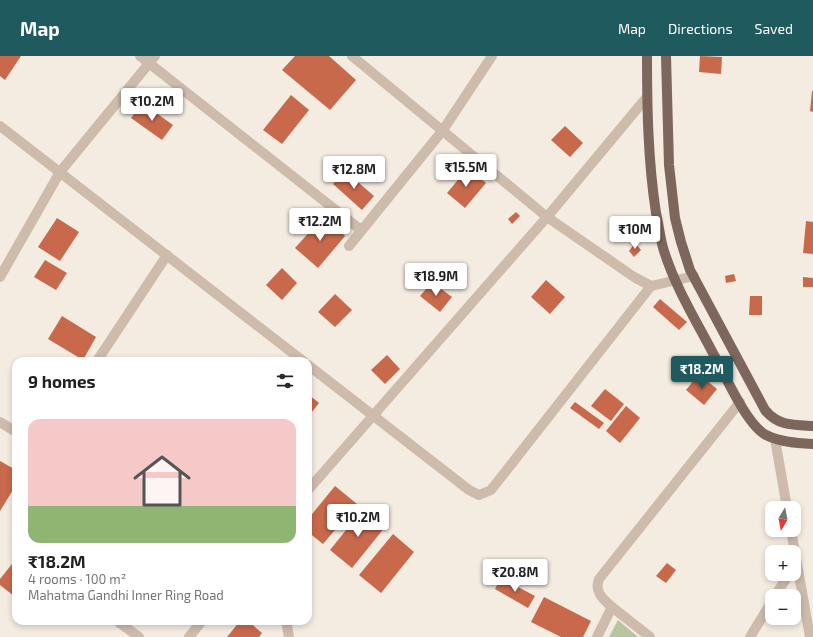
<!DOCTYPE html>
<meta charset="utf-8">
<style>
body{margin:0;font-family:"Exo 2",sans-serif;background:#f2f2f2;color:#202124;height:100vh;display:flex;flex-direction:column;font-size:15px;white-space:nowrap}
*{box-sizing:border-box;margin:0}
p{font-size:13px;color:#757577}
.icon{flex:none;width:22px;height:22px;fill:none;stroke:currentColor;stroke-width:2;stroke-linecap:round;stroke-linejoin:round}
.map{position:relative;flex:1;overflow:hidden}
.sheet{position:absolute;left:12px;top:301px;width:300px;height:268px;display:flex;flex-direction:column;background:#fff;border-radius:12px;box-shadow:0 2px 6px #0003}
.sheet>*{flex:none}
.needle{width:26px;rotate:190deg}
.buttons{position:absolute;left:765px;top:445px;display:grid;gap:8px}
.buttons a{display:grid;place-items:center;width:36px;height:36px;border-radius:8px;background:#fff;box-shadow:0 2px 6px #0003;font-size:20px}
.price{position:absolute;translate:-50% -34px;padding:0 9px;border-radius:4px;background:#fff;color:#222;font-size:13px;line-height:26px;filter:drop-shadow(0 1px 2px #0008)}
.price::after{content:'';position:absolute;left:50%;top:24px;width:12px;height:9px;margin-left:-6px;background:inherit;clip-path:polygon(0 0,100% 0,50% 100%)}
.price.selected{background:#1f5a5e;color:#fff}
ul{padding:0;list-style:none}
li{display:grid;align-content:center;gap:8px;height:212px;padding:0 16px}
li span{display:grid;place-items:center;height:124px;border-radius:12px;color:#555}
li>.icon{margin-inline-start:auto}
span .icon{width:72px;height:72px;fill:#fffc;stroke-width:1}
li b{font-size:17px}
h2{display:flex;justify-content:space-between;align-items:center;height:48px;padding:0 16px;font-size:17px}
header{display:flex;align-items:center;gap:24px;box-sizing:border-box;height:56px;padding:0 20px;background:#1f5a5e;color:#fff}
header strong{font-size:19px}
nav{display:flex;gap:22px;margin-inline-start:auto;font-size:14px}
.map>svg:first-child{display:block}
.green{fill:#b8c4a0}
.building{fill:#c8694b}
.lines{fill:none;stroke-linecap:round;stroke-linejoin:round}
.minor{stroke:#cdbbac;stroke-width:10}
.primary{stroke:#7d675c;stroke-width:10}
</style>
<header>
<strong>Map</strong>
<nav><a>Map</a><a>Directions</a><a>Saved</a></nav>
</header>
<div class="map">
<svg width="813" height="581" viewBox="0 0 813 581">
<rect width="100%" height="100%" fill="#f4ebe1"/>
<polygon class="green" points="618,564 638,581 609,581"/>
<g class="building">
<polygon points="0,0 21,0 5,24 0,20"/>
<polygon points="295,0 329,0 356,24 330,54 282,14"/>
<polygon points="700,0 722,1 721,18 699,16"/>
<polygon points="812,35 813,35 813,56 810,55"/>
<polygon points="291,39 309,54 282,88 263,74"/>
<polygon points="142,47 173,69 162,84 131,62"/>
<polygon points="565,70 583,87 570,101 551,84"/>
<polygon points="468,112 486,127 465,152 447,137"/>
<polygon points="345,115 374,140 362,154 333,128"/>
<polygon points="516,156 520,160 512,168 508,163"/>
<polygon points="323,161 345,180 318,212 295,192"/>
<polygon points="57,162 79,176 60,205 38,191"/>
<polygon points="806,165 813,166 813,198 803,197"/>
<polygon points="635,187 641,194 634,201 629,195"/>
<polygon points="45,204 67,217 56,234 34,221"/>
<polygon points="282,212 297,227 282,244 266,229"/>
<polygon points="734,218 736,225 726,227 725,220"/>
<polygon points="803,221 813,222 813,231 803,231"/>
<polygon points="546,224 565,241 550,258 531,241"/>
<polygon points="432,226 452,241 440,256 420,240"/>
<polygon points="335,238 352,254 335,271 318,256"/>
<polygon points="750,240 762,240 762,259 749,259"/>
<polygon points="660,243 687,266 679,274 653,251"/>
<polygon points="62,260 96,281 83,304 48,283"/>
<polygon points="387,299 400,313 385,328 371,314"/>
<polygon points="699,318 717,333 704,349 686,334"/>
<polygon points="605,333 624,348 611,365 591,350"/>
<polygon points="308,338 319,347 308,361"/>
<polygon points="575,346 604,367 599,373 570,352"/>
<polygon points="626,350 640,362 620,387 606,375"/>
<polygon points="0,405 16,414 16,429 0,455"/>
<polygon points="335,430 357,448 323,488 308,476 308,463"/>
<polygon points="363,453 385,471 352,512 330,494"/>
<polygon points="393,478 414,496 381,537 359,519"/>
<polygon points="16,503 16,538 14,540 0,529 0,523"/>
<polygon points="667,507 676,514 666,527 656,520"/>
<polygon points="501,522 535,540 528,552 495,533"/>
<polygon points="544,541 591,565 583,581 561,581 531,566"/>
<polygon points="240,565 248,565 262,577 259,581 227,581"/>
</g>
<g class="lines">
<g class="minor">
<polyline points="140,0 361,174"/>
<polyline points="352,0 547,161 634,221 651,230 694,220"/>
<polyline points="0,70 303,305"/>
<polyline points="349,190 443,74 492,0"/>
<polyline points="0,221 60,116 155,0"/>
<polyline points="97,305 167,199"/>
<polyline points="308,309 469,434 479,439 491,434 651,230"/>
<polyline points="0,366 16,376"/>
<polyline points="775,383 787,452"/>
<polyline points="308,434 547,161 647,41"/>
<polyline points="791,474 810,581"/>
<polyline points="775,540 789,518"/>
<path d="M612 551C603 543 594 536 599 523L740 346"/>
<polyline points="117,565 139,581"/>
<polyline points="286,565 289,581"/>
<polyline points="189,581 202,565"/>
<polyline points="597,581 612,551 650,581"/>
<polyline points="750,581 772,545"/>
</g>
<g class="primary">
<path d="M647 0C647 52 648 105 656 157 659 169 660 183 664 195 676 233 697 266 715 301 726 321 747 369 766 379 780 386 797 387 813 388"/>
<path d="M666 0 669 109 675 162 681 186 690 214 765 354C778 370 793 369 813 370"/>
</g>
</g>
</svg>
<div class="buttons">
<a><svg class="needle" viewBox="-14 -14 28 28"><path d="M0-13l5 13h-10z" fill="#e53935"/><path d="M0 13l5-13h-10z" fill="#757577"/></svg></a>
<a>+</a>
<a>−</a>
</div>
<b class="price" style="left:152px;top:66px">₹10.2M</b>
<b class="price" style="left:466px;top:132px">₹15.5M</b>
<b class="price" style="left:354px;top:134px">₹12.8M</b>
<b class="price" style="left:320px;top:186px">₹12.2M</b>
<b class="price" style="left:635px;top:194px">₹10M</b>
<b class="price" style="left:436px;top:241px">₹18.9M</b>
<b class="price selected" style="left:702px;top:334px">₹18.2M</b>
<b class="price" style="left:358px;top:482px">₹10.2M</b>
<b class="price" style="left:515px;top:537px">₹20.8M</b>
<section class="sheet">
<h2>9 homes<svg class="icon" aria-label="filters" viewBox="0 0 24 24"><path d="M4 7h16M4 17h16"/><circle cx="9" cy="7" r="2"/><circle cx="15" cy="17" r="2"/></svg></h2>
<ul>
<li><span style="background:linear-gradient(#f6c9c9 70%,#8fb573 0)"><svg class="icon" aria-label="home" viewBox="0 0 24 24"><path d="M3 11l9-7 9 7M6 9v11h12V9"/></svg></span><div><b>₹18.2M</b><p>4 rooms · 100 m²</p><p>Mahatma Gandhi Inner Ring Road</p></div></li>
</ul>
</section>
</div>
